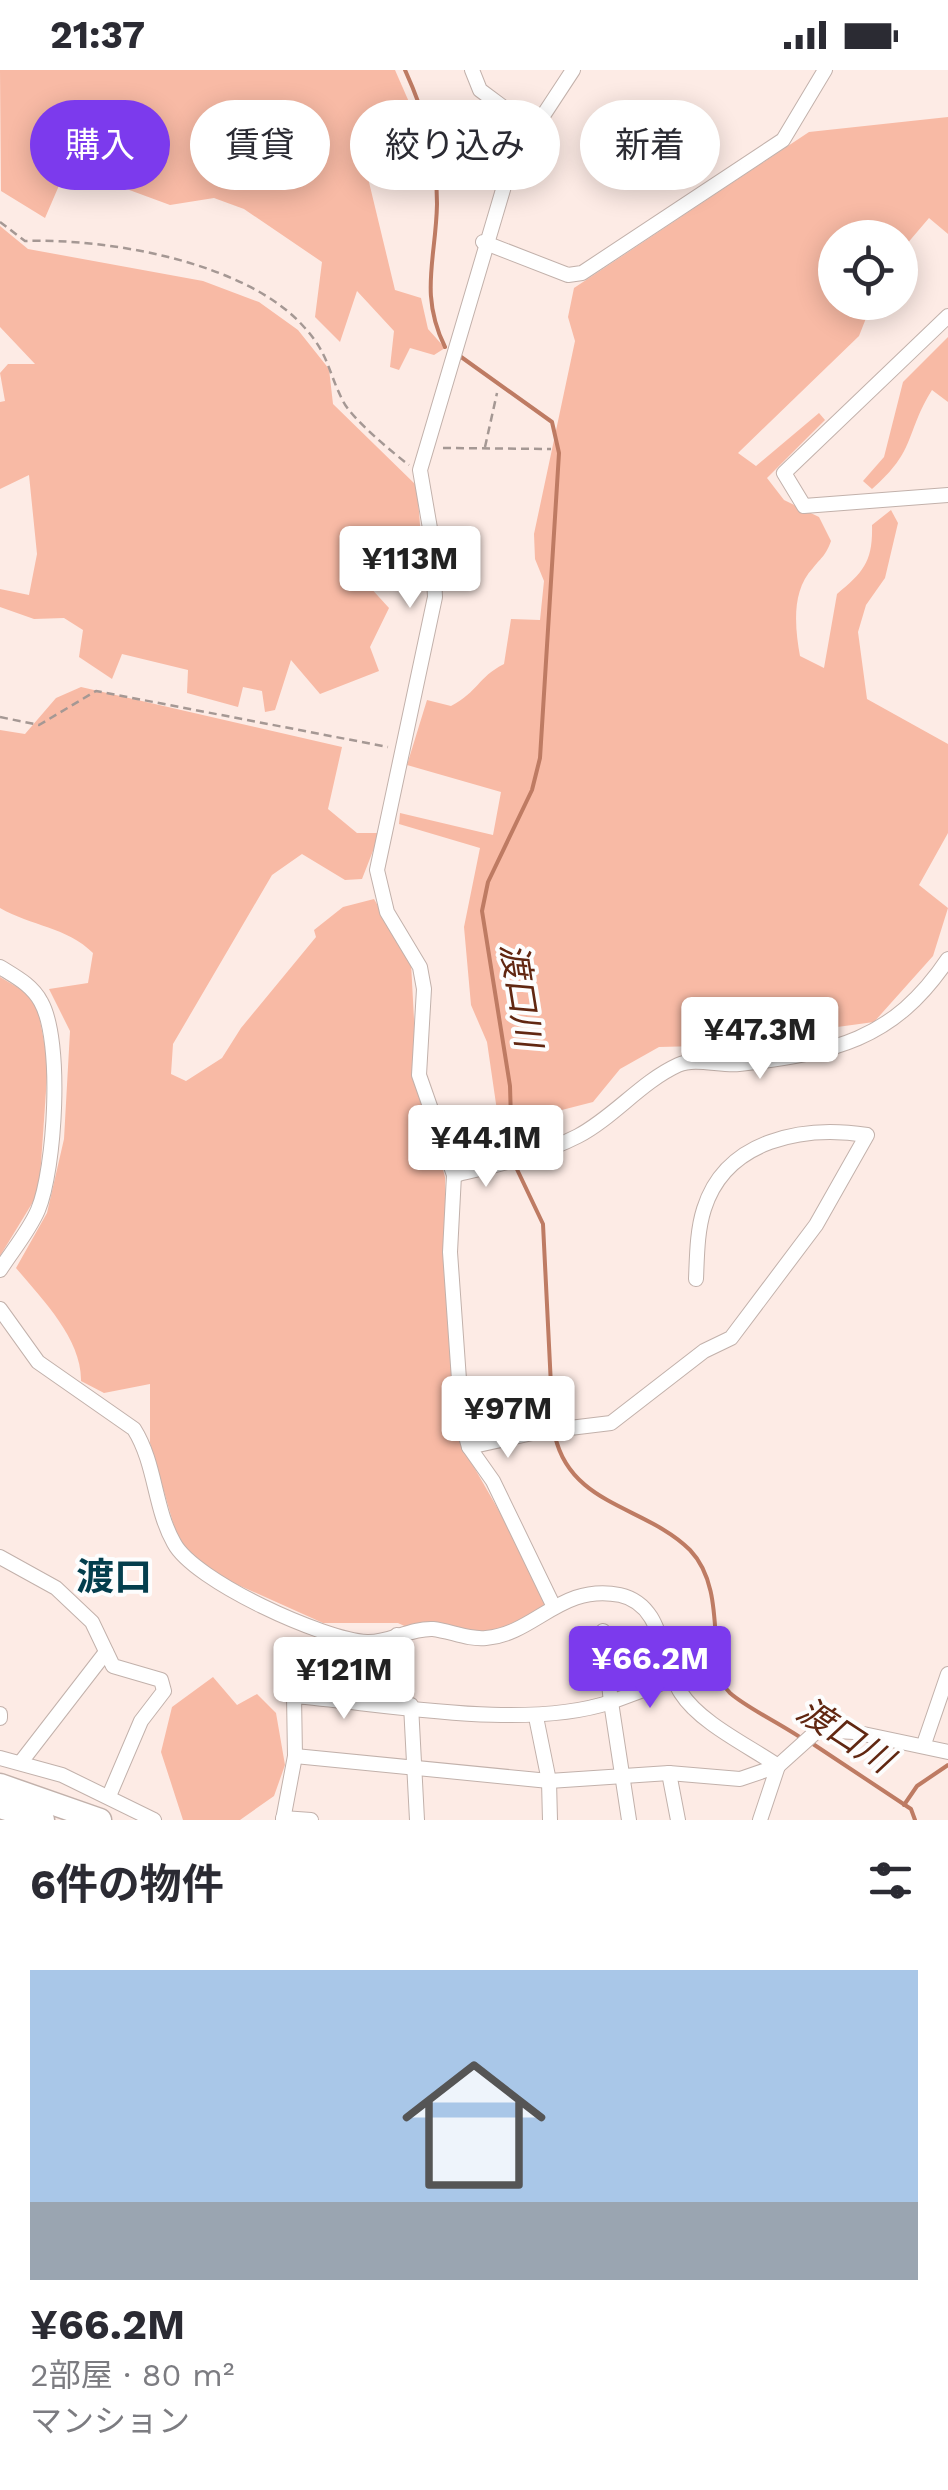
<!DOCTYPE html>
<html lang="ja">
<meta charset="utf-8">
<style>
body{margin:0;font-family:"Work Sans","Noto Sans JP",sans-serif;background:#f7f7f7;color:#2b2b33;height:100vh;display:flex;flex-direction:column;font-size:38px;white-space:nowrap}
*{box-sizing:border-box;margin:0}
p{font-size:32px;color:#7c7c81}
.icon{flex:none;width:55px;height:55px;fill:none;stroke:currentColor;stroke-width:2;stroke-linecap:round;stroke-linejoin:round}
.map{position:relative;height:1750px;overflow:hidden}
.drawer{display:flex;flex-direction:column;background:#fff;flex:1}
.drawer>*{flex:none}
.top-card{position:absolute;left:30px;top:30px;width:890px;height:90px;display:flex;gap:20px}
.tools{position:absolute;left:818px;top:150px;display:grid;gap:20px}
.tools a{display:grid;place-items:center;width:100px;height:100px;border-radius:50%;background:#fff;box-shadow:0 5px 25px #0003;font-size:50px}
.price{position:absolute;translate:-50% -85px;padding:0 22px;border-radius:10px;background:#fff;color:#222;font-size:32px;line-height:65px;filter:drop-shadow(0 2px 5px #0008)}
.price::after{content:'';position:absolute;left:50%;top:60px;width:30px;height:22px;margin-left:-15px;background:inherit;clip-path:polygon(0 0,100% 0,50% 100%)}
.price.selected{background:#7c3aed;color:#fff}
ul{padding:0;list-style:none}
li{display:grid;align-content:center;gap:20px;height:530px;padding:0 30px}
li+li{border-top:2px solid #e1e1e2}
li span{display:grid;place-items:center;height:310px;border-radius:0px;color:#555}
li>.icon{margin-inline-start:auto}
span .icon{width:180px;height:180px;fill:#fffc;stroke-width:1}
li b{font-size:42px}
h2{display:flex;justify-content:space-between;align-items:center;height:120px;padding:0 30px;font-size:42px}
.tag{padding:0 35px;border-radius:45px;background:#fff;box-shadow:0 5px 25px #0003;font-size:35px;line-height:90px}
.tag.selected{background:#7c3aed;color:#fff}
.status{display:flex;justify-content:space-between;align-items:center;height:70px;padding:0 50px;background:#fff;direction:ltr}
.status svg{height:28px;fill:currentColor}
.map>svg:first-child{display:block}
.green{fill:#f8baa5}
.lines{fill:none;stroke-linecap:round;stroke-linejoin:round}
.stream{stroke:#be7b63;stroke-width:4}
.minor-casing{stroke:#c2b1ab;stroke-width:16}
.primary-casing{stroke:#c2b1ab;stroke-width:25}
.path{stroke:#a59894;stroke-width:2.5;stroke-dasharray:8 5;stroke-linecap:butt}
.minor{stroke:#fff;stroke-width:14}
.primary{stroke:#fff;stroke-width:22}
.labels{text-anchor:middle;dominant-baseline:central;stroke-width:8;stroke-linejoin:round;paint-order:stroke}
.water-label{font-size:35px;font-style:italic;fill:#612711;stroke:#fdfdfd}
.quarter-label{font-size:38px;font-weight:bold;fill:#033e4d;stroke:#fdfdfd}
</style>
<div class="status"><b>21:37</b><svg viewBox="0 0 49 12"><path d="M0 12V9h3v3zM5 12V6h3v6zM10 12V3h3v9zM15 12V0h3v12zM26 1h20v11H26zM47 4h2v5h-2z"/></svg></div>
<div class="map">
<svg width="948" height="1750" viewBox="0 0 948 1750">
<rect width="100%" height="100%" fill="#fdebe5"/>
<g class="green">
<polygon points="0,0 395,0 416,48 420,100 379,92 368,108 395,220 421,228 428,259 445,278 434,285 410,278 399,300 390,297 394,261 357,221 340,272 315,247 322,192 244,139 214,128 170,135 67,97 45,148 1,121"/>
<path d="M948 47V164L929 148 900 182V168H835V232L872 233 859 266 738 383 756 396 819 343 825 350 767 408 784 430 819 447 831 471C826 485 822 487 813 498 791 521 795 558 800 586L824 598 837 524C864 502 873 491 872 455L891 440 898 453 885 508 866 535 858 562 867 629 948 674V763L919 815 948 838 933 886 874 952 699 976 659 977 620 999 593 1032 554 1042 532 1071 502 1075 487 972 471 935 464 857 480 778 399 754 400 743 493 765 501 722 407 695 427 630 451 636C479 621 477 608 504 594L511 549 540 550 544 511 535 489 534 464 575 271 568 247 574 218 809 62Z"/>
<polygon points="0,156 28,179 203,211 259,232 298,260 329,299 333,334 417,416 424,507 377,482 368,515 389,538 370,577 379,601 320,624 291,590 275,640 265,642 262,621 243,617 238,637 187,623 188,600 122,584 112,609 79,587 83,560 64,548 34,549 0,537 0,519 29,525 37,484 29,405 0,419 0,332 5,331 0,303 8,294 35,294 0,257"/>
<path d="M948 267V332L932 320C905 363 917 380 872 419L863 411 884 387 903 312Z"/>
<path d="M81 617 342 677 328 739 357 763H380L362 809 345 810 302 784 272 805 173 974 171 1004 186 1011 222 988 241 958 316 867 314 860 343 837 374 829 411 893 417 1005 445 1107 447 1194 463 1378 553 1535 488 1567 413 1560 398 1553H323L218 1506 192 1490 178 1470 150 1373V1314L104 1323 81 1311C82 1269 42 1229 16 1198L47 1143 64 1069 70 961 49 919 88 913 93 883C67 857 31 856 0 838V660L25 664 56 628Z"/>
<polygon points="0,907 27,923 38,940 48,992 39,1122 0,1186"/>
<polygon points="213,1607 237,1635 257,1624 276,1643 285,1695 274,1726 240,1750 183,1750 161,1682 172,1637"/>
</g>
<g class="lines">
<g class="stream">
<path d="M405 0C425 44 437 85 437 134 436 189 419 224 445 277"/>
<polyline points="457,284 552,352 559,383 540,688 532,720 488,812 482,841 510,1016 512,1084"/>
<polyline points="514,1093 543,1154 553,1356"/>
<path d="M555 1366C571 1436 646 1436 690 1480 730 1522 704 1599 730 1623 747 1638 781 1654 801 1668"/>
<polyline points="810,1672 911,1739 915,1750"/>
<polyline points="904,1735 917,1716 948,1695"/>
</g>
<g class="minor-casing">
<g id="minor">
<polyline points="472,0 480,20 531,58"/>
<polyline points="483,172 568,205 582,203 783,70 825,0"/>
<polyline points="948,246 784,403 804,436 948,425"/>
<path d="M0 897C16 907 32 915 41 932 63 971 55 1099 38 1140 29 1161 12 1181 0 1200"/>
<path d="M454 1105C496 1095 539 1086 578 1066 614 1047 641 1012 678 995 695 987 720 996 739 994 833 983 893 971 948 889"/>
<path d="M0 1239 38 1292 134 1359C156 1394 154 1438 174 1473 194 1511 324 1570 367 1572 389 1573 410 1558 433 1559 450 1561 469 1570 486 1568 535 1564 561 1513 620 1525 665 1535 660 1591 681 1623 700 1653 749 1676 778 1696"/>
<path d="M469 1377 537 1362 611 1353 704 1281 731 1268 816 1155 867 1065C804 1055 726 1069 704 1139 697 1161 697 1186 696 1209"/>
<polyline points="0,1487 56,1518 92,1552 113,1596 161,1610 164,1621 141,1651 109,1726"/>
<polyline points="553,1535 493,1411 469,1377 462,1352 450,1182 454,1105 419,1005 424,919 420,897 387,842 377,800 435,527 432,470 420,400 510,96 573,0"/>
<polyline points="603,1561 611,1632 673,1609"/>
<polyline points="397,1565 403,1635"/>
<polyline points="411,1635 417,1750"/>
<polyline points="0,1644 0,1648"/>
<polyline points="536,1647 549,1711 550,1750"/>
<polyline points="924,1674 948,1604"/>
<polyline points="295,1686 549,1711 669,1703 740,1709 778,1696 818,1660 854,1662 948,1682"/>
<polyline points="0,1688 62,1705 154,1750"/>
<polyline points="21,1692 106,1582"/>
<polyline points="669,1703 678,1750"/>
<polyline points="283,1748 311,1750"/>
<path d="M283 1750 295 1686 294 1626C388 1634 524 1661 611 1632L629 1750"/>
<polyline points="760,1750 778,1696"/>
</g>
</g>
<g class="primary-casing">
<g id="primary">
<polyline points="0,1715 100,1750"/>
<polyline points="0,1737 43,1750"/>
</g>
</g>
<g class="path">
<path d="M0 152 25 171C107 168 247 192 304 257 329 284 328 302 343 331 351 348 393 383 409 395"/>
<polyline points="485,377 497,323"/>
<polyline points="443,378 551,379"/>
<polyline points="0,647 39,655 96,621 388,677"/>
</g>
<use href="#minor" class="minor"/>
<use href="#primary" class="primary"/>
</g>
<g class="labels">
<g class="water-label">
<text transform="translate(521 925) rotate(81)">渡口川</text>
<text transform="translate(845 1665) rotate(33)">渡口川</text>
</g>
<g class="quarter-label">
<text x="114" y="1507">渡口</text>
</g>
</g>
</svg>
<div class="tools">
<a><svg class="icon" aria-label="locate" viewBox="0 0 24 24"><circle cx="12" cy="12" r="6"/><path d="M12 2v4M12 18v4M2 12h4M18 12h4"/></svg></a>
</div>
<b class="price" style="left:410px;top:541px">¥113M</b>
<b class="price" style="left:760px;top:1012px">¥47.3M</b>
<b class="price" style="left:486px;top:1120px">¥44.1M</b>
<b class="price" style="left:508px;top:1391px">¥97M</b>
<b class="price selected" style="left:650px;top:1641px">¥66.2M</b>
<b class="price" style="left:344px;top:1652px">¥121M</b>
<div class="top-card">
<a class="tag selected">購入</a>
<a class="tag">賃貸</a>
<a class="tag">絞り込み</a>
<a class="tag">新着</a>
</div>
</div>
<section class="drawer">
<h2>6件の物件<svg class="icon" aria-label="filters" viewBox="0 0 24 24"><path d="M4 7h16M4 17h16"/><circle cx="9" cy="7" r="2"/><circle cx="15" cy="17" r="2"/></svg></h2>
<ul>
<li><span style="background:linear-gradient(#a9c7e8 75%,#9aa5b1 0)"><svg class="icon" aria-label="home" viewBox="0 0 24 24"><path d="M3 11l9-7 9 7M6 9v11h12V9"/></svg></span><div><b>¥66.2M</b><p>2部屋 · 80 m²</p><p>マンション</p></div></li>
</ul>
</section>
